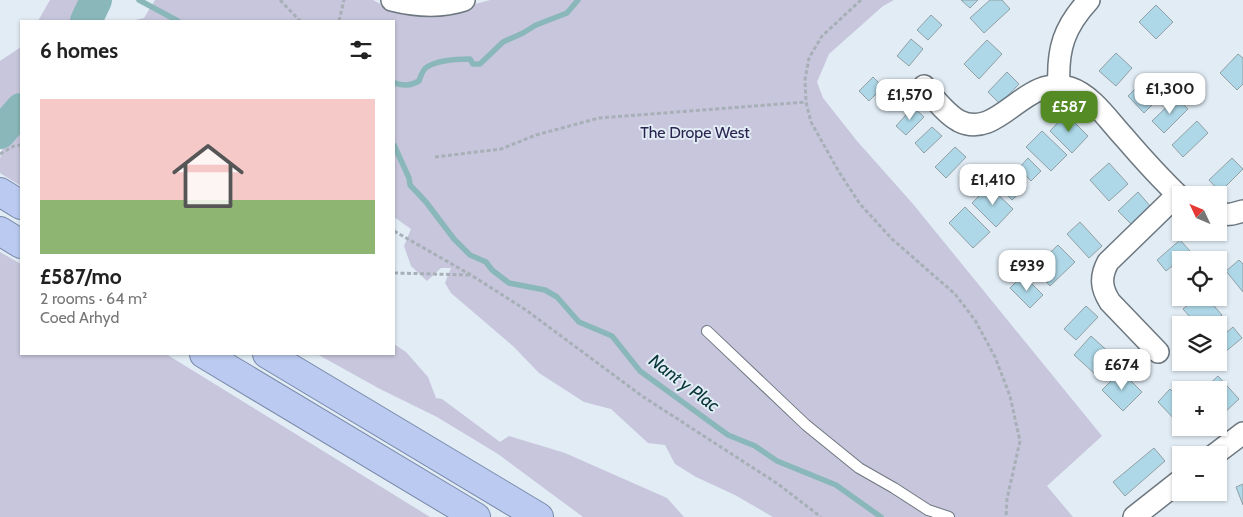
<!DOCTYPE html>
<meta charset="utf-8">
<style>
body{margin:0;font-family:Cabin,sans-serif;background:#f6f6f6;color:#222;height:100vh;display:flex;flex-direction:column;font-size:19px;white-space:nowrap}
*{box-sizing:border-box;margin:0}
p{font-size:16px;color:#767676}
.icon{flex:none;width:28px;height:28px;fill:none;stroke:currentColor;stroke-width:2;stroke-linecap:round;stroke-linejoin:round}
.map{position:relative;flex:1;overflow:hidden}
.drawer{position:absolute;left:20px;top:20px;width:375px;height:335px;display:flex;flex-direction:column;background:#fff;border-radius:0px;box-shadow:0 1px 4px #0004}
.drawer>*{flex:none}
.needle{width:32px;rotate:314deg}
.buttons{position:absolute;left:1172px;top:186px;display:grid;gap:10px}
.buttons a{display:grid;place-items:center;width:55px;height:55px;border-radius:0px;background:#fff;box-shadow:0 1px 4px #0004;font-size:25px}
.price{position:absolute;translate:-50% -42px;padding:0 11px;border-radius:10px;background:#fff;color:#222;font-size:16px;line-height:32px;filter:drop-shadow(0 1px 2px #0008)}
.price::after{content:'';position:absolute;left:50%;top:30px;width:15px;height:11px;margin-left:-8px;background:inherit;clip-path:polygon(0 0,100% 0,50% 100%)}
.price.active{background:#548b25;color:#fff}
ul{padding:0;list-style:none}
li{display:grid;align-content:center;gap:10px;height:265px;padding:0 20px}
li span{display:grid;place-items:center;height:155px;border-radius:0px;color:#555}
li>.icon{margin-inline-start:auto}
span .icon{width:90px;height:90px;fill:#fffc;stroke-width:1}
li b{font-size:21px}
h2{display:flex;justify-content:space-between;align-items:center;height:60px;padding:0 20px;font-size:21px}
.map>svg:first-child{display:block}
.green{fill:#c8c6dc}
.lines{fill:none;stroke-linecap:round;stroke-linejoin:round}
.stream{stroke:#8ab8ba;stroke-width:5.5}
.river{stroke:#8ab8ba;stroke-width:32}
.building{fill:#aed8e8;stroke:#92a0a5}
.service-casing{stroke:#6d777f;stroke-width:12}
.minor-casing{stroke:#6d777f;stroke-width:24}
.trunk-casing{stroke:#7988a8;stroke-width:30}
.path{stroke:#a7b0b7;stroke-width:3;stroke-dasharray:4 2.5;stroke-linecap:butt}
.service{stroke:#fff;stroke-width:10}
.minor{stroke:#fff;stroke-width:21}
.trunk{stroke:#bacaf0;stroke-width:28}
.labels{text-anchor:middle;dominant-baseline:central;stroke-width:4;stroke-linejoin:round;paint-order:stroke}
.park-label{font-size:16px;fill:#2b2450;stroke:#e1ecf5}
.water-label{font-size:18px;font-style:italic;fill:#083639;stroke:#e1ecf5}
</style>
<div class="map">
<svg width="1243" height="517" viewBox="0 0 1243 517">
<rect width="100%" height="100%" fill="#e1ecf5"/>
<g class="green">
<polygon points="50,0 88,0 74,21 38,21"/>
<polygon points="155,0 373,0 384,6 454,10 490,0 894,0 883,6 829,54 817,82 823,98 857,141 913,204 1102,436 1047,486 1073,517 773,517 735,495 696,477 675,464 665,445 648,443 611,409 584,402 539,373 514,347 451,293 445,283 451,268 441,268 427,281 411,266 404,246 411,229 394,217 394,21 131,21 144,18"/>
<polygon points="21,47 21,95 0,119 0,61"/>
<polygon points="21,115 21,186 0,173 0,159 6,134"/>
<polygon points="0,252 21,264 21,354 166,354 430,517 0,517"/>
<polygon points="394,344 406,352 428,377 436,398 442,399 500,442 509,436 565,453 667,498 684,517 583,517 498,454 437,417 380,389 317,354 394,354"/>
</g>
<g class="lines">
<g class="stream">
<polyline points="139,0 178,21"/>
<path d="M394 83C404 86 410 86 419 81 421 76 422 70 427 67 438 60 458 59 470 59L473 64H480L503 42 523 33 536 25 567 13 578 0"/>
<polyline points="394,145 409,178 410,185 426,202 454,239 470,255 486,262 492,270 509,283 545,290 557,297 579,322 612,336 640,371 728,435 755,446 777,461 836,485 881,517"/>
</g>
<g class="river">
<polyline points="86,21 96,0"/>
<polyline points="0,133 21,109"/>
</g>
</g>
<g class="building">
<polygon points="961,0 978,0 970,8"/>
<polygon points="990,0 1002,0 1010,9 984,33 970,18"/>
<polygon points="1156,5 1173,22 1156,39 1139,22"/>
<polygon points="931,15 942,25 928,40 917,30"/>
<polygon points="911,39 923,49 909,66 897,56"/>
<polygon points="987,40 1002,54 979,79 964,64"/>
<polygon points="1116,53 1132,68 1116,86 1099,71"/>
<polygon points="1238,54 1243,58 1243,84 1237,90 1220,73"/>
<polygon points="1007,72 1019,84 1000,104 988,92"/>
<polygon points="873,77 883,87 869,101 859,91"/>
<polygon points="1142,82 1158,99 1144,113 1128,96"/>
<polygon points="1176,98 1188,109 1164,133 1152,121"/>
<polygon points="913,107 924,117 906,135 896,126"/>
<polygon points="1066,114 1088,136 1072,153 1050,131"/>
<polygon points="1197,121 1208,133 1183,157 1172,145"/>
<polygon points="932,127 942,136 924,153 915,143"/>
<polygon points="1042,131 1067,155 1051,171 1026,147"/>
<polygon points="955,147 966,157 946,178 935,167"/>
<polygon points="1028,158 1041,171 1031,181 1019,168"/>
<polygon points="1232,158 1243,169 1220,192 1209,180"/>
<polygon points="1109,163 1128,184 1109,201 1090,180"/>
<polygon points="1008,176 1022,191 1012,200 998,185"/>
<polygon points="989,186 1013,209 996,227 972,203"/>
<polygon points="1138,192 1151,207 1132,225 1118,211"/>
<polygon points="965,207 990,232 973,248 949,223"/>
<polygon points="1080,222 1102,246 1089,258 1067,234"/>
<polygon points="1180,240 1190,251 1166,271 1157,260"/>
<polygon points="1058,245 1075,262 1050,286 1034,268"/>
<polygon points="1239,260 1243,264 1243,292 1226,271"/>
<polygon points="1181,272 1181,290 1172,279"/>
<polygon points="1023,275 1043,295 1030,308 1010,288"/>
<polygon points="1196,298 1207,298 1222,315 1210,325 1197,325 1183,309"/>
<polygon points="1086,306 1098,317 1076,340 1064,329"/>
<polygon points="1233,327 1242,338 1219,357 1219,339"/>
<polygon points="1091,336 1112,355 1095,374 1074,355"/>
<polygon points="1121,371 1142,392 1123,411 1102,390"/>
<polygon points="1218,376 1239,399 1225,412 1219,405 1219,390 1204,389"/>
<polygon points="1170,389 1181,400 1181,422 1179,424 1158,402"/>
<polygon points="1154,448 1165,461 1125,496 1113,482"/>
<polygon points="1243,484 1243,505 1236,487"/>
</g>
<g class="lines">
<g class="service-casing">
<polyline id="service" points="707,331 806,425 859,468 894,488 928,510 949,517"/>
</g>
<g class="minor-casing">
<g id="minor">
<path d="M392 0C416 6 440 8 464 0"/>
<path d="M924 86C934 98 945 113 959 121 999 141 1025 73 1070 88 1092 95 1109 121 1124 137 1142 158 1161 179 1181 198"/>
<path d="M1059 86C1057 49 1064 27 1089 0"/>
<polyline points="1219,215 1232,214 1243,211"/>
<path d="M1158 352 1110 302C1101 288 1100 277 1108 262L1177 195"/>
<polyline points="1214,455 1243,433"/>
<polyline points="1134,517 1181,480"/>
</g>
</g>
<g class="trunk-casing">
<g id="trunk">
<polyline points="0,192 21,205"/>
<polyline points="0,231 21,244"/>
<polyline points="204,354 476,517"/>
<polyline points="267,354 539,517"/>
</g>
</g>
<g class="path">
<polyline points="280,0 300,21"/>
<polyline points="861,0 822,36 809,58 805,80 806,102 811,122 839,172 860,204 892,239 955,294 975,320 995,357 1010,396 1020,441 1007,499 1006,517"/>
<polyline points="339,21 344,0"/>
<polyline points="0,154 14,146 21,145"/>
<polyline points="435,157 501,149 536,135 599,118 806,102"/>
<polyline points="394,231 471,275 526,310 642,396 778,484 821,517"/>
<polyline points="394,273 470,275"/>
</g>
<use href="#service" class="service"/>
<use href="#minor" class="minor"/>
<use href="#trunk" class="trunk"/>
</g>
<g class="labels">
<g class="park-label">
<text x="695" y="132">The Drope West</text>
</g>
<g class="water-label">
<text transform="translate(684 383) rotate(37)">Nant y Plac</text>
</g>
</g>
</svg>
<div class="buttons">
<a><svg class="needle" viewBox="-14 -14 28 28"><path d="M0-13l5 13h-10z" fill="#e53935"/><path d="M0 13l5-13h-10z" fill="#767676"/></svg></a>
<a><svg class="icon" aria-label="locate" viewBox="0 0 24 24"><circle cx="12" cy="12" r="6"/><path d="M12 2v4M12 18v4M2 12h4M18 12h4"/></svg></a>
<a><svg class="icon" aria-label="layers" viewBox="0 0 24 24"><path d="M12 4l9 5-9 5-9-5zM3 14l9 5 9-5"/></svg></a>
<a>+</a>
<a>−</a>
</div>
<b class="price" style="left:1170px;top:115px">£1,300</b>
<b class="price" style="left:910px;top:121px">£1,570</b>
<b class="price active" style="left:1069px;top:133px">£587</b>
<b class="price" style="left:993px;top:206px">£1,410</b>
<b class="price" style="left:1027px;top:292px">£939</b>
<b class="price" style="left:1122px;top:391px">£674</b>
<section class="drawer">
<h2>6 homes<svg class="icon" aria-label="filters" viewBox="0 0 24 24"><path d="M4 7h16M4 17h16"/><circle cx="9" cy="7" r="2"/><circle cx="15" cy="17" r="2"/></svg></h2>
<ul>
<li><span style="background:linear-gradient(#f6c9c9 65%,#8fb573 0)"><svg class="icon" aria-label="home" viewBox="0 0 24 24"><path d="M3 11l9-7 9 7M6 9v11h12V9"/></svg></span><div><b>£587/mo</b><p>2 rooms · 64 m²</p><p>Coed Arhyd</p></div></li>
</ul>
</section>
</div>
